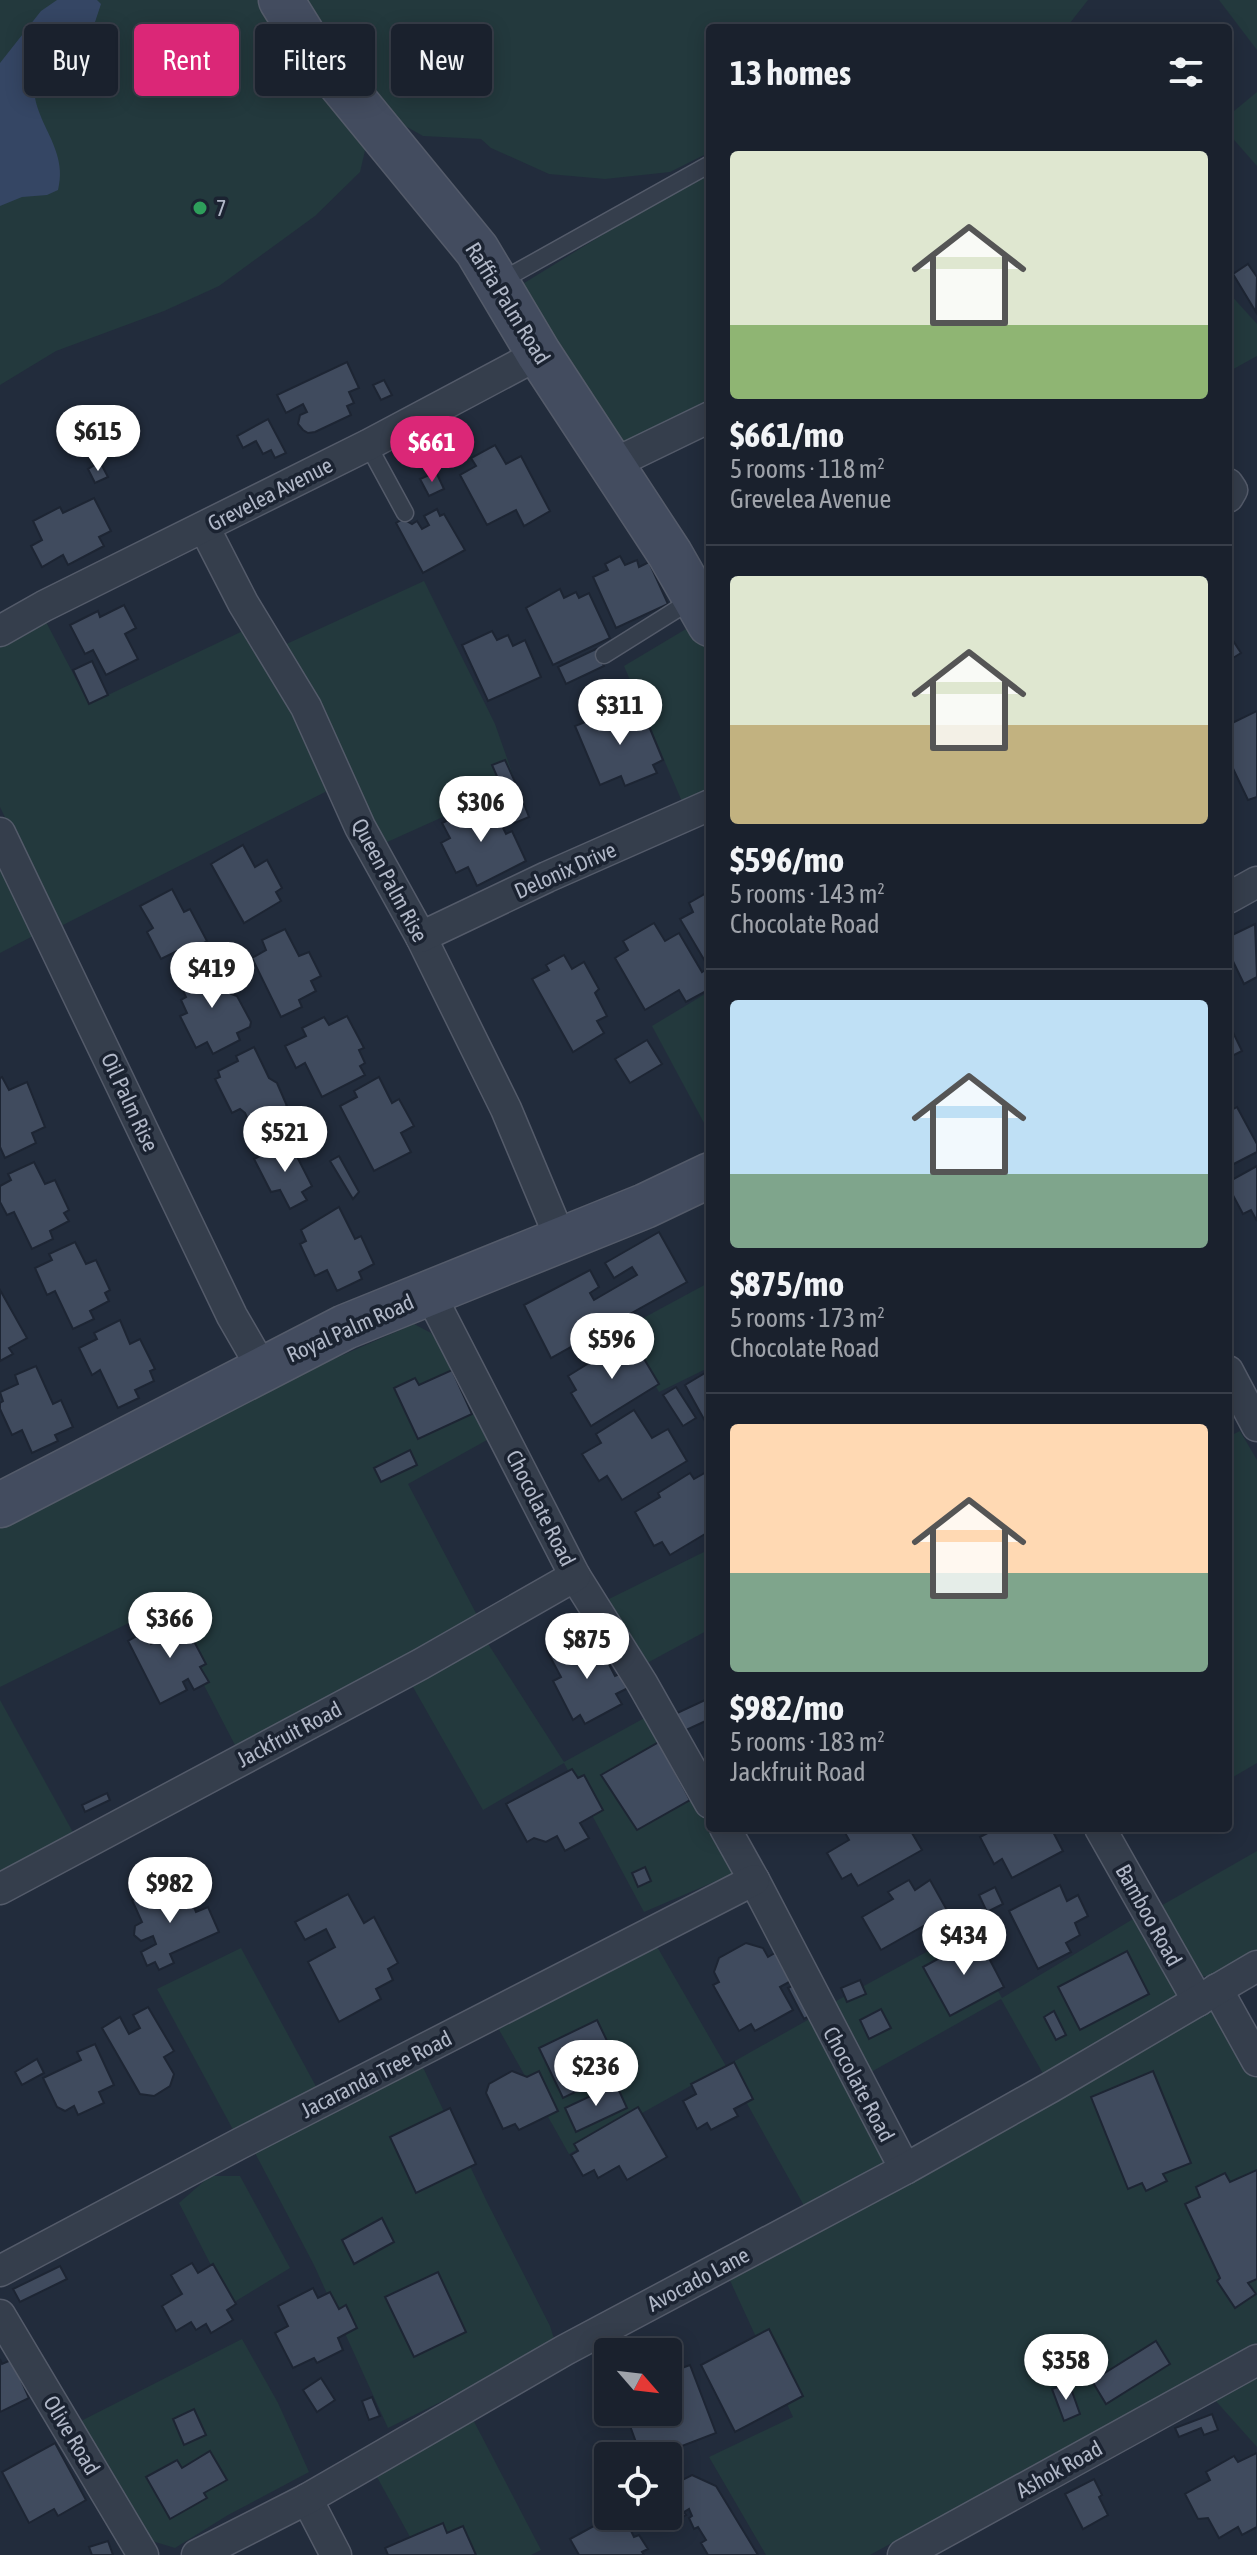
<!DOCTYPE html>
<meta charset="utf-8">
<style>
body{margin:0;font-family:"Asap Condensed",sans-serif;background:#232935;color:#f1f3f6;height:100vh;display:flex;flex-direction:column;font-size:30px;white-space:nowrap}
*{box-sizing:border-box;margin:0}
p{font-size:26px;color:#9fa3aa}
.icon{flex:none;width:44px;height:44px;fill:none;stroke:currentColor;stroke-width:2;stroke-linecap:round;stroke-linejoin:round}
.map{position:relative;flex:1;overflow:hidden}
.details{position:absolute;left:706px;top:24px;width:526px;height:1808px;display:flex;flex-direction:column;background:#1a212d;border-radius:8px;box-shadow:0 4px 20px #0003,0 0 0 2px #383e49}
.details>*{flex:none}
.top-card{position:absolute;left:24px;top:24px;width:562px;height:72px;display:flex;gap:16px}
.needle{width:52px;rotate:118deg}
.controls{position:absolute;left:594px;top:2338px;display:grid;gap:16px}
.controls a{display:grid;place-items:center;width:88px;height:88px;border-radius:8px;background:#1a212d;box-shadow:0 4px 20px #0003,0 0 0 2px #383e49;font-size:40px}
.price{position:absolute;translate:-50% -68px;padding:0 18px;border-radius:28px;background:#fff;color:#222;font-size:26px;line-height:52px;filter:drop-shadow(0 2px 4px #0008)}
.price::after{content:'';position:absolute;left:50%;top:48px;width:24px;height:18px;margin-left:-12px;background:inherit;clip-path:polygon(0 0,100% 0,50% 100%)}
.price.current{background:#db2777;color:#fff}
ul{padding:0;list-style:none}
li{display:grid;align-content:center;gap:16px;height:424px;padding:0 24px}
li+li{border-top:2px solid #383e49}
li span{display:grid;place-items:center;height:248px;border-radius:8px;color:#555}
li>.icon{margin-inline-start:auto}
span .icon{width:144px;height:144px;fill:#fffc;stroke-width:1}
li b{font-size:34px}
h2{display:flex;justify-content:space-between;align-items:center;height:96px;padding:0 24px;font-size:34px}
.chip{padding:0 28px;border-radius:8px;background:#1a212d;box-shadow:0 4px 20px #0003,0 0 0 2px #383e49;font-size:28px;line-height:72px}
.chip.current{background:#db2777;color:#fff}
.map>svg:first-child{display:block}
.green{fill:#23393d}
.water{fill:#354664}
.building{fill:#404b5e;stroke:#1d2533;stroke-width:2}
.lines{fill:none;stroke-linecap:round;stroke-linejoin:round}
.lane-casing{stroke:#545b6a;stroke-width:19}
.street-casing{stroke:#545b6a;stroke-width:33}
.secondary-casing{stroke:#545b6a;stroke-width:47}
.lane{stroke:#353e4c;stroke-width:16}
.street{stroke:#353e4c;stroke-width:30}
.secondary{stroke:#434c5f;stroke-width:44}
.leisure-dot{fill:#2e9e5b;stroke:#1b2331;stroke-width:3}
.labels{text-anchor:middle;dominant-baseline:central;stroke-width:7;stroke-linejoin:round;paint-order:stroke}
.poi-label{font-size:22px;fill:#b1b8c8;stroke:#1b2331;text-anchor:start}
.street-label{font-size:22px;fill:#b1b8c8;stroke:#1b2331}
</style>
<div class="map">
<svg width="1257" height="2555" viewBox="0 0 1257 2555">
<rect width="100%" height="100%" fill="#222c3c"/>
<g class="green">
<polygon points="0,0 263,0 367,142 360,172 315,216 219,286 164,311 56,351 0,385"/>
<polygon points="286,0 1088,0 1066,28 710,28 710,152 670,172 605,179 549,174 491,148 481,139 423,136 352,96"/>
<polygon points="1219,0 1257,0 1257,50"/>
<polygon points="1257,92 1257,166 1228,133 1228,116"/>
<polygon points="710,172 710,404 623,450 508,293 672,192"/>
<polygon points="1228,292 1257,324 1257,356 1228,372"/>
<polygon points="424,581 495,724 516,784 385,843 282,646"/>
<polygon points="45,620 89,704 247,629 288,695 331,789 59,927 0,807 0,645"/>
<polygon points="701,620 710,640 710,801 686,811 624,666"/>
<polygon points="0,850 37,934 0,953"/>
<polygon points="710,991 710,1134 652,1026"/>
<polygon points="710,1282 710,1367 659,1392 623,1329"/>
<polygon points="414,1324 431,1333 445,1354 487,1440 408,1484 478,1617 236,1747 163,1606 0,1687 0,1526 281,1382"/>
<polygon points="1240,1431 1257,1460 1257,1763 1228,1780 1228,1437"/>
<polygon points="710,1549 710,1629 636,1669 605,1601"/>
<polygon points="485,1639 564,1762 661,1709 710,1804 710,1828 723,1828 744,1869 644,1912 564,1763 483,1810 409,1680"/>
<polygon points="0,1700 75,1836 0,1877"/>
<polygon points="1257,1851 1257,1954 1209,1977 1195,1975 1159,1907"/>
<polygon points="1138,1916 1179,1987 1174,2007 1046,2079 1001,1999 864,2076 827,2006 965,1931 1002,1998"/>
<polygon points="652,1938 726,2066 813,2017 884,2150 883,2163 874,2174 807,2211 726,2066 569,2154 493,2019"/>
<polygon points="241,1948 319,2092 237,2137 157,1989"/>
<polygon points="1224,2002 1257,2056 1257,2349 1194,2377 870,2555 766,2555 709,2457 793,2417 727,2274 904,2187 999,2130"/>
<polygon points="419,2059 487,2202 550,2326 556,2345 388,2428 314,2265 255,2153"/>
<polygon points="210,2176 240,2176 290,2268 231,2304 179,2203"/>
<polygon points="242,2339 278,2403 309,2472 228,2515 175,2548 152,2541 81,2421"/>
<polygon points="1257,2373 1257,2447 1215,2400"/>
<polygon points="469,2412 541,2550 531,2555 420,2555 372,2468"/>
</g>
<path class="water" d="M57 0H97L101 4 94 25C81 32 61 40 51 51 4 104 73 136 58 190L47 195 22 197 0 206V63L41 11Z"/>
<g class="building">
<polygon points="1248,264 1257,277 1256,312 1233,274"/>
<polygon points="347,362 359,388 349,392 354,403 347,406 351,415 315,432 308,433 303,430 298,424 300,415 307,412 303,404 286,413 277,395"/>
<polygon points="384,380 392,395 381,400 373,385"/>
<polygon points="268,419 286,453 275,458 271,450 263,454 256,441 243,448 237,436"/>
<polygon points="495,445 506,464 521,456 550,511 524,526 516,510 487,525 460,475 476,466 471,458"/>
<polygon points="100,462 108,477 95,483 88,469"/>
<polygon points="436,472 444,489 429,496 420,479"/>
<polygon points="94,498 111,531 99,537 104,546 68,565 63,555 42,567 31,546 42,540 33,521 60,507 63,513"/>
<polygon points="437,509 440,516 444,514 465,550 423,573 396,523 403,519 412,524 417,521 422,529 429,525 424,516"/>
<polygon points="620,556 625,565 637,560 639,567 649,562 668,604 616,628 593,577 608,570 605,564"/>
<polygon points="560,589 564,598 576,592 579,598 589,593 610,638 553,665 526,608"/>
<polygon points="124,605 136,628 125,634 138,659 106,675 93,650 85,654 70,625 98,611 100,617"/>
<polygon points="492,631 497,640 508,635 513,646 525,640 541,677 488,701 462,645"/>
<polygon points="1228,633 1241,653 1228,661"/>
<polygon points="596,649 604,666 566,684 558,667"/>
<polygon points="92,661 108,695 89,704 73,670"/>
<polygon points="641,707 663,760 653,765 657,773 625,786 621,776 600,785 575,726 608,713 611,719"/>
<polygon points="1257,711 1257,797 1248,800 1228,758 1228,725"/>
<polygon points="505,760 516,784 503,790 492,765"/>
<polygon points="516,784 529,817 515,823 501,790"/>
<polygon points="489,800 506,834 512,831 526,861 477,886 468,867 456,873 441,843 450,838 442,823"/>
<polygon points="243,845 255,867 267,860 282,888 276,892 281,901 244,923 211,864"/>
<polygon points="172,889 184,912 190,909 207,941 186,953 183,948 161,959 147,932 153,928 140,906"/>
<polygon points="710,891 710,967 709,968 680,919 693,912 689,903"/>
<polygon points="654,923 665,941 679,933 702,972 710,967 710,989 686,1002 679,990 645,1010 615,958 628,950 623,941"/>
<polygon points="1255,924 1257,977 1244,984 1228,951 1228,937"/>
<polygon points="285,929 299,956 309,952 321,976 311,981 316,991 299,1000 302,1007 281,1017 252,958 266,950 262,940"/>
<polygon points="229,947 245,981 232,988 216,954"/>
<polygon points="564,955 572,969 584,962 599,989 595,993 607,1016 597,1021 604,1033 573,1052 532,979 549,970 546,965"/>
<polygon points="216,963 231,994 237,996 251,1022 250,1027 237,1033 240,1040 213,1054 207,1042 196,1048 180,1016 187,1013 181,1000 186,997 179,982"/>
<polygon points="347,1016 364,1048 359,1050 365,1063 360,1066 365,1075 322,1097 305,1063 296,1068 285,1046 306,1036 302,1028 324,1017 329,1025"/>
<polygon points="1228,1022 1242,1051 1228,1058"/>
<polygon points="647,1040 662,1064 630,1083 615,1059"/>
<polygon points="254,1047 269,1078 277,1083 287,1106 275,1112 273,1116 275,1121 253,1131 245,1113 240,1109 232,1113 215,1079 220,1077 218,1071 238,1061 236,1056"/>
<polygon points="2,1077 9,1090 27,1082 45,1127 32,1133 36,1143 5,1158 0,1147 0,1078"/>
<polygon points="379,1077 392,1103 399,1099 414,1126 401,1133 411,1152 374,1171 340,1106 357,1097 354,1091"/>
<polygon points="1237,1107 1257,1144 1257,1152 1228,1167 1228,1112"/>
<polygon points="289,1141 312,1186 302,1192 307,1200 290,1209 280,1190 271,1192 254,1159"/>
<polygon points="339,1156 359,1192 353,1199 330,1161"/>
<polygon points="34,1162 45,1184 55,1180 69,1210 64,1213 69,1221 50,1231 53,1239 32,1249 14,1212 7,1215 0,1202 0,1186 11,1180 8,1174"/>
<polygon points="1257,1166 1257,1221 1251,1210 1243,1214 1228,1186 1228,1182"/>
<polygon points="339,1207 355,1239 361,1236 374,1264 359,1272 362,1279 337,1291 327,1270 315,1276 300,1244 306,1241 301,1230"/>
<polygon points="659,1232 687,1282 551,1358 524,1305 590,1270 599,1287 590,1293 594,1300 637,1275 632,1267 614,1278 605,1263"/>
<polygon points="75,1242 86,1264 96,1260 110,1290 105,1293 109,1301 90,1311 94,1319 73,1329 55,1291 47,1295 35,1268 52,1260 49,1254"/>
<polygon points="0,1290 27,1338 9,1348 13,1354 0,1361"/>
<polygon points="120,1320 130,1344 140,1339 155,1369 150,1371 154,1381 135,1390 139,1398 118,1408 100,1370 92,1375 79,1348 97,1339 94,1333"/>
<polygon points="631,1337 659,1384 591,1426 571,1393 576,1390 568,1376"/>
<polygon points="36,1366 53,1404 61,1400 73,1427 55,1435 58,1441 32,1453 22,1430 12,1435 0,1409 0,1403 3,1401 0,1392 18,1384 15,1375"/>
<polygon points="452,1370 472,1414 418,1439 394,1388 415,1378 419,1385"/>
<polygon points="710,1370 710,1430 685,1385"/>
<polygon points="676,1387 696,1418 683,1426 663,1395"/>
<polygon points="634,1410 652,1438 668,1429 687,1461 622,1500 607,1476 599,1481 582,1454 601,1443 596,1434"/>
<polygon points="410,1450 417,1465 381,1482 374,1468"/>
<polygon points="710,1470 710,1531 670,1555 662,1542 654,1546 635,1512 660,1497 658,1493 690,1473 694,1479"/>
<polygon points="187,1616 192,1628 188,1630 206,1664 200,1667 209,1682 194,1690 188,1679 183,1682 187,1690 160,1704 128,1641 144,1632 151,1644 157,1641 153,1634"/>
<polygon points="571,1639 576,1649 587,1643 591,1650 599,1645 615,1676 624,1672 632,1686 616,1694 622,1704 585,1724 580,1715 573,1720 553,1681 561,1677 547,1651"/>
<polygon points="705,1700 710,1709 710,1719 684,1731 675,1714"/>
<polygon points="659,1742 690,1800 637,1830 601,1775"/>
<polygon points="572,1769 578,1778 584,1775 603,1810 580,1823 589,1838 565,1851 557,1836 546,1842 534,1838 527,1842 506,1804"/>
<polygon points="107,1793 110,1800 85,1812 82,1805"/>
<polygon points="850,1828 909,1828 922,1850 858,1886 851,1874 842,1879 827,1853 849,1840 844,1831"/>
<polygon points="997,1828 1051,1828 1063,1851 1012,1878 1002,1859 994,1864 980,1837"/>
<polygon points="645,1867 651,1881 638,1887 632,1873"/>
<polygon points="909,1880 915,1890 930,1880 948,1912 881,1950 862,1917 893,1899 888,1892"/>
<polygon points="162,1885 170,1903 173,1895 180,1890 188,1893 196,1912 208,1907 219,1932 170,1954 174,1963 159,1970 155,1962 147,1966 141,1952 156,1944 153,1936 141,1941 134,1935 135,1926 142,1922 132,1900"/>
<polygon points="1060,1885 1067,1901 1078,1895 1088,1916 1075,1923 1080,1935 1066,1943 1071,1952 1038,1969 1009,1911"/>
<polygon points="995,1887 1003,1904 987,1912 979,1895"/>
<polygon points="348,1894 364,1923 374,1917 398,1963 388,1969 393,1980 376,1989 381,1999 339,2022 308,1962 335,1947 326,1929 305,1940 295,1922"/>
<polygon points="978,1937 1004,1987 950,2016 923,1967"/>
<polygon points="746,1943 763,1948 768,1957 775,1953 791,1981 780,1987 793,2010 755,2031 751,2024 739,2031 713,1985 719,1982 714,1972 719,1958"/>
<polygon points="1127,1951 1149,1994 1080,2030 1058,1987"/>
<polygon points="860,1980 866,1994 847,2002 841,1988"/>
<polygon points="801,1981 817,2012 804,2019 788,1988"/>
<polygon points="148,2007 174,2051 164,2057 174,2074 170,2086 154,2096 140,2094 102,2028 120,2017 129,2034 140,2028 133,2015"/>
<polygon points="881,2009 891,2028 869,2039 860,2020"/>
<polygon points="1054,2011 1066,2035 1056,2040 1044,2017"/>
<polygon points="597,2020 621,2070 563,2098 539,2048"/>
<polygon points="95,2044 114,2085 99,2092 104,2103 78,2115 74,2106 65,2111 57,2107 43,2078 81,2060 77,2052"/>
<polygon points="37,2059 44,2073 22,2085 15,2072"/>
<polygon points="734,2062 753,2099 734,2109 738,2116 711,2130 707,2123 697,2129 683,2101 696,2094 691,2084"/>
<polygon points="512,2071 527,2077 539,2071 558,2111 519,2130 515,2124 503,2129 486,2093 489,2084"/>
<polygon points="1153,2071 1191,2163 1163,2174 1167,2181 1146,2191 1142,2183 1128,2189 1091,2097"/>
<polygon points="616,2084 627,2108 576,2132 565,2108"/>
<polygon points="638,2107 667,2157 627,2180 619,2166 598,2178 594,2170 583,2176 571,2155 578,2151 574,2144"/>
<polygon points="450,2108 476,2164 416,2193 390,2137"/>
<polygon points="1257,2170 1257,2279 1248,2283 1256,2294 1235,2308 1217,2281 1220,2278 1185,2204 1200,2197 1196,2187 1225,2173 1230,2182"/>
<polygon points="382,2218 394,2242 354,2264 342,2240"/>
<polygon points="192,2263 198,2273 213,2264 236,2304 227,2310 233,2320 211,2333 206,2324 196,2330 191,2322 176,2331 162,2306 182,2294 171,2275"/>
<polygon points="60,2266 67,2279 20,2302 13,2289"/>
<polygon points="438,2272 466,2332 414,2357 385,2297"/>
<polygon points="313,2288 318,2298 330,2292 339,2309 346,2305 357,2328 338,2338 343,2350 317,2363 314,2358 293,2368 275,2333 288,2326 278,2306"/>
<polygon points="769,2329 803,2396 735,2432 701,2365"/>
<polygon points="1156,2341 1170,2364 1106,2404 1092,2381"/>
<polygon points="18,2357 27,2377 21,2380 29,2398 0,2412 0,2359 2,2364"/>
<polygon points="690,2365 716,2433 656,2456 641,2456 625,2412 668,2412 668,2373"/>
<polygon points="321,2378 335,2400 317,2412 303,2390"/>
<polygon points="1069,2383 1080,2414 1064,2421 1052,2389"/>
<polygon points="372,2397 380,2416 369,2420 362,2401"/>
<polygon points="194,2409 206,2435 184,2445 173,2419"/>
<polygon points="1212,2414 1218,2430 1204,2435 1201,2428 1179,2437 1175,2428"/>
<polygon points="55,2443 86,2500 58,2516 54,2509 29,2523 2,2472"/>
<polygon points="210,2451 227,2480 204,2493 207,2498 170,2519 146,2477 177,2460 182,2468"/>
<polygon points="1257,2453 1257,2527 1242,2535 1238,2527 1219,2538 1208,2518 1198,2519 1185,2494 1210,2480 1206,2472 1234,2456 1238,2462"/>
<polygon points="692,2475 716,2486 758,2555 708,2555 701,2543 706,2540 698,2527 694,2529 689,2518 692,2516 689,2509 684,2512 686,2515 665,2528 658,2516 668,2516 668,2487"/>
<polygon points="1094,2479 1102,2495 1099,2497 1108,2515 1083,2529 1065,2494"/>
<polygon points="612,2516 629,2516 635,2526 630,2529 634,2537 639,2535 648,2549 642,2552 644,2555 579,2555 570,2539"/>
<polygon points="443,2523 447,2533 463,2526 476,2555 388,2555 385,2548"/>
<polygon points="108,2541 113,2555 92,2555 89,2547"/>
</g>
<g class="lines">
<g class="lane-casing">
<g id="lane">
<polyline points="499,282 710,164"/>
<polyline points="368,445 405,513"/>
<polyline points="604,655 695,598"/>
</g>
</g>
<g class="street-casing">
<g id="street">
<polyline points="611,465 710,417"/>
<polyline points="1228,484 1232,490 1228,497"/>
<polyline points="204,527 243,603 306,707 360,827 421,937 506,1109 561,1240"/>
<polyline points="0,631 44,606 368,445 539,354"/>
<polyline points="0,833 232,1316 262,1368"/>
<polyline points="1228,898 1257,882"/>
<polyline points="421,937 547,877 710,805"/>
<polyline points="429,1292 575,1576 642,1683 710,1803"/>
<polyline points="1228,1371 1257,1426"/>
<polyline points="725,1828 754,1880 905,2169"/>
<polyline points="1100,1828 1198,2001"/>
<polyline points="0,1889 421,1664 575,1576"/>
<polyline points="1217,1989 1257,2061"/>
<polyline points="0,2271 239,2144 754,1880"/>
<polyline points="0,2315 143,2555"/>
<polyline points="307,2499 336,2555"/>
<polyline points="197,2555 307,2499 565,2350 905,2169 1051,2087 1257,1966"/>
<polyline points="903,2555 1257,2360"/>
</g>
</g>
<g class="secondary-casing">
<g id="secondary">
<polyline points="281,0 309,45 477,250 539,354 670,554 710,624"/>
<polyline points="0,1505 345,1327 645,1206 710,1175"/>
</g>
</g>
<use href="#lane" class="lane"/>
<use href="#street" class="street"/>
<use href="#secondary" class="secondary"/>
</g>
<circle class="leisure-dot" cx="200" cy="208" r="8"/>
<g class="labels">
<g class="poi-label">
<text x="216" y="208">7</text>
</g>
<g class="street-label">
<text transform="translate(508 303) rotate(58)">Raffia Palm Road</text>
<text transform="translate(270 494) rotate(-27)">Grevelea Avenue</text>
<text transform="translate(565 870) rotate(-24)">Delonix Drive</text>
<text transform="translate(390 880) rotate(62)">Queen Palm Rise</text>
<text transform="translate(130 1102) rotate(65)">Oil Palm Rise</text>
<text transform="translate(350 1328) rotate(-24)">Royal Palm Road</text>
<text transform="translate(541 1508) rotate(63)">Chocolate Road</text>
<text transform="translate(289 1734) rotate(-28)">Jackfruit Road</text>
<text transform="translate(1149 1915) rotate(61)">Bamboo Road</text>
<text transform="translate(376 2074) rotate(-27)">Jacaranda Tree Road</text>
<text transform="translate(859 2084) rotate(62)">Chocolate Road</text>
<text transform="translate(698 2279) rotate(-28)">Avocado Lane</text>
<text transform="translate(72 2435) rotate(59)">Olive Road</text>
<text transform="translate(1059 2469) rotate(-29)">Ashok Road</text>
</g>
</g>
</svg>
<div class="controls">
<a><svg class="needle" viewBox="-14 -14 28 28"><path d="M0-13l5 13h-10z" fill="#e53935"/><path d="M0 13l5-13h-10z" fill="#9fa3aa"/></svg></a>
<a><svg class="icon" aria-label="locate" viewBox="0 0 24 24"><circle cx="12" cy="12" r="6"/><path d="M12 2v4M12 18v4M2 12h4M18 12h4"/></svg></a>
</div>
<b class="price" style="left:98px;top:473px">$615</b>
<b class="price current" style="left:432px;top:484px">$661</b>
<b class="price" style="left:620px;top:747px">$311</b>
<b class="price" style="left:481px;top:844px">$306</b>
<b class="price" style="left:212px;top:1010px">$419</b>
<b class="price" style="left:285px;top:1174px">$521</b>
<b class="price" style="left:612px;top:1381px">$596</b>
<b class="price" style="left:170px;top:1660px">$366</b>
<b class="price" style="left:587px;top:1681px">$875</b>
<b class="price" style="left:170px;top:1925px">$982</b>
<b class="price" style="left:964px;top:1977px">$434</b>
<b class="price" style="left:596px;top:2108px">$236</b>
<b class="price" style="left:1066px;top:2402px">$358</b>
<div class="top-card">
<a class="chip">Buy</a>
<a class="chip current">Rent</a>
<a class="chip">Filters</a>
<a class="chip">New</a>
</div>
<section class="details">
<h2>13 homes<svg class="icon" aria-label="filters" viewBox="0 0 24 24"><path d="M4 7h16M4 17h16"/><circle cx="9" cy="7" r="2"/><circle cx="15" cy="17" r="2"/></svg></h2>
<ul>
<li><span style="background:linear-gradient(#dfe7d0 70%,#8fb573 0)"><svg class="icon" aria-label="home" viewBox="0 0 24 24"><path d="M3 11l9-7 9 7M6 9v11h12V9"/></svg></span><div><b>$661/mo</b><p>5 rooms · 118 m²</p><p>Grevelea Avenue</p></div></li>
<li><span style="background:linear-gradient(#dfe7d0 60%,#c2b280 0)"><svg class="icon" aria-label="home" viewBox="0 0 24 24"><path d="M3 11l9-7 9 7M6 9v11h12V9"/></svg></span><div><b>$596/mo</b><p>5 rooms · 143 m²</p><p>Chocolate Road</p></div></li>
<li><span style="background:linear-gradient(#bfe0f5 70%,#7fa58c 0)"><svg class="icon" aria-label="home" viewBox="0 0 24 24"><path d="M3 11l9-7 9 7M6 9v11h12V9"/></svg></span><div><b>$875/mo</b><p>5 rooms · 173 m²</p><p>Chocolate Road</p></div></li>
<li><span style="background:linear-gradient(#ffd9b3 60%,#7fa58c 0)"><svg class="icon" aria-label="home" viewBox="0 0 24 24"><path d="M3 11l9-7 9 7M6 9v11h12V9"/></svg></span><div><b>$982/mo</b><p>5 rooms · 183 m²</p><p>Jackfruit Road</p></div></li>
</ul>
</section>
</div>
